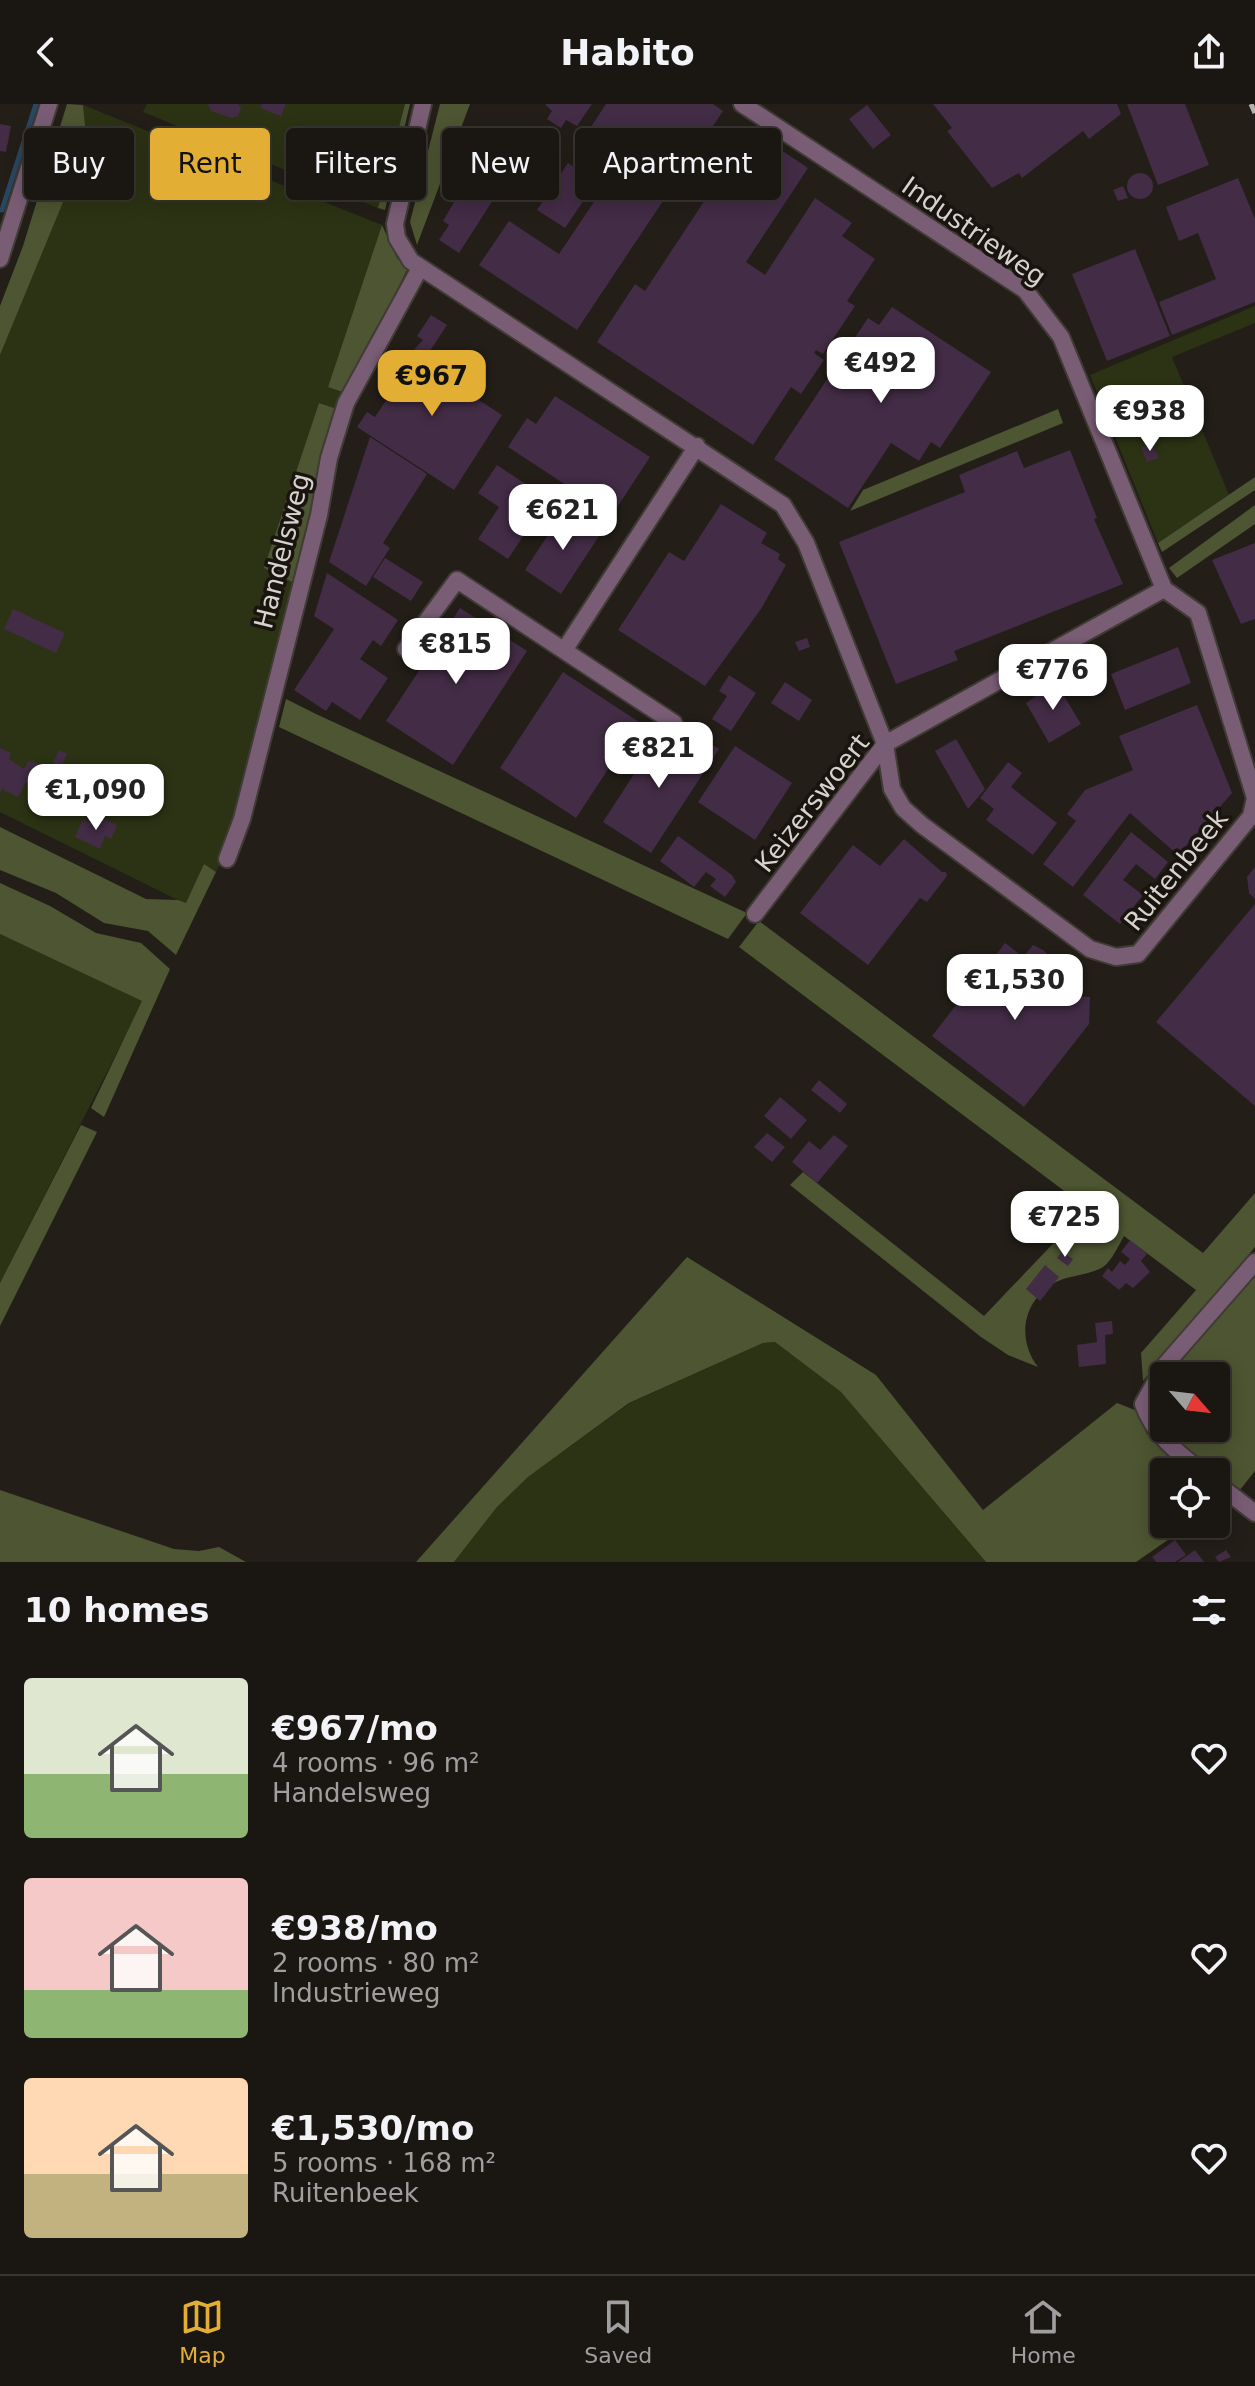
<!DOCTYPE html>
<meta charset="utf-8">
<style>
body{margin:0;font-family:"DejaVu Sans",sans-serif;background:#231f1b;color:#f1f3f6;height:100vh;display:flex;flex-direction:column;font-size:30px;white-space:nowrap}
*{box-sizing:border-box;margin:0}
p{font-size:26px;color:#9f9f9f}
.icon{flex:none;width:44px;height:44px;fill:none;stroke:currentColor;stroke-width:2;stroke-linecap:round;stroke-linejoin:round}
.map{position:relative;height:1458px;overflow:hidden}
.panel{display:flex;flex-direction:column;background:#1a1612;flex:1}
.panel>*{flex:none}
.top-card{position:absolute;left:24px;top:24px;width:800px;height:72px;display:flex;gap:16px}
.needle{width:52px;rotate:118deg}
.fabs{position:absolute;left:1150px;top:1258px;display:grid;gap:16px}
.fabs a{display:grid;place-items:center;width:80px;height:80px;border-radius:8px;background:#1a1612;box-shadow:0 4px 20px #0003,0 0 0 2px #383532;font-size:40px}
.price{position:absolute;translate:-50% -68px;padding:0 18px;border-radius:16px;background:#fff;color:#222;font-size:26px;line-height:52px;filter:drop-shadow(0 2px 4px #0008)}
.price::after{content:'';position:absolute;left:50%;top:48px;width:24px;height:18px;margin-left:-12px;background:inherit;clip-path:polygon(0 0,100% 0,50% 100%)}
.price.current{background:#e3ae34;color:#111}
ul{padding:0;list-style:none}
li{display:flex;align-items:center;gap:24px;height:200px;padding:0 24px}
li span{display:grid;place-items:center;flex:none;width:224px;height:160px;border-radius:8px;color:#555}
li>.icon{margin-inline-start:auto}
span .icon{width:96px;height:96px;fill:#fffc;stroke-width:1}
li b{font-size:34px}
h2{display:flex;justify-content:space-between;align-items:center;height:96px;padding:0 24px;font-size:34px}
.tag{padding:0 28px;border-radius:8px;background:#1a1612;box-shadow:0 4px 20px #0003,0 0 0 2px #383532;font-size:28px;line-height:72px}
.tag.current{background:#e3ae34;color:#111}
header{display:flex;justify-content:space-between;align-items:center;height:104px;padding:0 24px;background:#1a1612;font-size:36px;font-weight:700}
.tab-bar{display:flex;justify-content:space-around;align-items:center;height:112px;border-top:2px solid #383532;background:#1a1612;font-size:22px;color:#9f9f9f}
.tab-bar a{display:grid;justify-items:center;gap:4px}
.tab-bar .current{color:#e3ae34}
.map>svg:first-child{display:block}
.green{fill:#2c3314}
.forest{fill:#4d5532}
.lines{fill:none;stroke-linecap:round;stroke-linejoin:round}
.stream{stroke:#2a4760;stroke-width:5}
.building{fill:#432c46}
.minor-casing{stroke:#403b35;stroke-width:20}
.minor{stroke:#795d75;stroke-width:16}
.rail{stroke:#b5b1ad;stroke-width:5;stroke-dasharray:12 6;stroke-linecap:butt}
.labels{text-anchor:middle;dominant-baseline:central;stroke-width:7;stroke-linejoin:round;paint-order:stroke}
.street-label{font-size:26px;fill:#d6d2ce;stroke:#1a140f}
</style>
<header><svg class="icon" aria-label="back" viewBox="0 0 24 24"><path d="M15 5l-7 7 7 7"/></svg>Habito<svg class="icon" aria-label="share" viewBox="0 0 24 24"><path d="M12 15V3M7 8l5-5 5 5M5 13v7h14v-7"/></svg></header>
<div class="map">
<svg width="1255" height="1458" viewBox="0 0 1255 1458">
<rect width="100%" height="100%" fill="#231e18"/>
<g class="green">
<polygon points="147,0 405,0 378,104 143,8"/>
<polygon points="83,1 382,121 328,283 345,289 340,306 319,299 264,464 296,480 225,750 216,768 204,761 186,800 0,708 0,250 87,40"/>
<polygon points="1255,202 1255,219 1172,253 1229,391 1158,439 1090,271"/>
<polygon points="0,830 143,897 0,1179"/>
<polygon points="775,1238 841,1288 986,1458 454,1458 497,1403 528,1373 630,1299 763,1239"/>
</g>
<g class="forest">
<polygon points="67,0 83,1 87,40 0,251 0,202 23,142"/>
<polygon points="405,0 410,0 385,106 378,104"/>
<polygon points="440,0 470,0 417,141 410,118"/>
<polygon points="382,121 397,154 408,164 345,289 328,283"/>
<polygon points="319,299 340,306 312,399 296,480 264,464"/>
<polygon points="1058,305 1063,319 850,407 863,386"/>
<polygon points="1255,373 1255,386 1162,448 1158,439"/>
<polygon points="1255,401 1255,420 1177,474 1169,464"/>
<polygon points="286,595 316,610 747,809 728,835 279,623"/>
<polygon points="0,723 146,795 178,796 186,799 204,760 216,768 176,851 148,827 104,819 56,789 0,766"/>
<polygon points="0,779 50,802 96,829 141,839 170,865 104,1013 91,1004 142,897 0,830"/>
<path d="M759 817 1203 1149 1255 1089V1143L1143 1277 1141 1249 1196 1186 1124 1132C1119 1140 1112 1157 1103 1163 1090 1171 1070 1171 1056 1178 1023 1196 1016 1234 1038 1263L1008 1251 981 1233 790 1081 803 1068 984 1212 1087 1104 739 843Z"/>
<polygon points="81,1021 97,1028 0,1222 0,1179"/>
<polygon points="687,1153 876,1271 983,1406 1117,1299 1135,1306 1147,1330 1186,1368 1164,1368 1164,1420 1191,1420 1136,1458 986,1458 841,1288 775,1238 763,1239 629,1299 528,1373 497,1403 454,1458 416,1458"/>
<polygon points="1255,1170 1255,1367 1239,1387 1195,1356 1167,1324 1216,1324 1216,1272 1168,1272"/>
<polygon points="0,1386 174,1445 199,1447 219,1443 246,1458 0,1458"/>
</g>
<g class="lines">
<polyline class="stream" points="2,106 36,0"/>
</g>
<g class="building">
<polygon points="208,0 238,0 241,4 238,12 232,14 211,7"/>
<polygon points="262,0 286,0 281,12 260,4"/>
<polygon points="545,0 592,0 577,22 566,16 561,24 547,15 552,7"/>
<polygon points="606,0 713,0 723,7 577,226 479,161 509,117 559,150 616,65 579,41"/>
<polygon points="933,0 1117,0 1121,10 1089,35 1083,27 1022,74 1019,69 992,84 947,27 952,24"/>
<polygon points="1127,0 1185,0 1209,61 1158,81"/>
<polygon points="867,1 891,31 873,45 849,15"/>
<polygon points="0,20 11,22 6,48 0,47"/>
<polygon points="506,25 526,34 521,45 514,42 508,62 490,55"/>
<polygon points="751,26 808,64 746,158 765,171 815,94 852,119 842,132 875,155 847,197 855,202 823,250 816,246 814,249 824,256 801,290 791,283 753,341 597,238 635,180 645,187"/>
<polygon points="547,33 560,41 539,73 527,65"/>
<polygon points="568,59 588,72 597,60 605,65 565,124 537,106"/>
<polygon points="468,61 502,82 459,149 439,136 449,121 443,117 456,95 448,90"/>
<circle cx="1140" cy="82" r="13"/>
<polygon points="1238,74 1255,115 1255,198 1172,231 1159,198 1216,175 1198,129 1179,137 1166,103"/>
<polygon points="1123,82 1128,94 1118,97 1113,86"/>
<polygon points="1135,145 1170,232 1107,257 1072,170"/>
<polygon points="892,203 991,268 940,344 931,338 919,357 891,339 848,404 774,355 868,214 879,221"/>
<polygon points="431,211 447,221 422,259 502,311 454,386 357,323 367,308 375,313 414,254 409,251 423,236 417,232"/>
<polygon points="555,292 650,353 612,411 508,343 527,314 536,320"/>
<polygon points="370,333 427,370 383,439 390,444 366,482 329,458"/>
<polygon points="1151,339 1159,354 1147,358 1141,343"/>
<polygon points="1070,346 1097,414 1094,415 1123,480 954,547 958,556 896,580 839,438 965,388 959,371 1017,347 1024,364"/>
<polygon points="497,361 548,395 508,455 478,435 499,403 478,389"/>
<polygon points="721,400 767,429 761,439 780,450 778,455 786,461 761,505 705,582 618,526 669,448 684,457"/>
<polygon points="565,405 601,429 561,490 525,466"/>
<polygon points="1255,439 1255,515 1241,520 1212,456"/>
<polygon points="385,454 423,478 411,497 373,473"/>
<polygon points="327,469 398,516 381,542 373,536 360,555 388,574 360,616 332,598 326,607 294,586 334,525 314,512"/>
<polygon points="460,504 527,547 453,661 386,617"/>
<polygon points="13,505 65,529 56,549 4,525"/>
<polygon points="807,534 810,543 799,547 795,538"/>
<polygon points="1178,543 1191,579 1125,606 1111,570"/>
<polygon points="563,568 639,618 576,714 500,664"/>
<polygon points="729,571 756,589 731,627 712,615 727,592 719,587"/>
<polygon points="1060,576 1065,585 1061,587 1081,620 1049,639 1026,599"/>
<polygon points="785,578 812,596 799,617 771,599"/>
<polygon points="1197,601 1232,689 1178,751 1130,709 1073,783 1043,760 1076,717 1067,710 1085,686 1133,666 1119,632"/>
<polygon points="660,630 684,645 694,630 719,645 651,749 603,718"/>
<polygon points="956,635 985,685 968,705 935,647"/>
<polygon points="735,642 792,679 755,736 698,698"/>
<polygon points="0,644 11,649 9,655 24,665 28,657 43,661 34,682 26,678 18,693 4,686 3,683 0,690"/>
<polygon points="59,646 67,650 61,663 53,659"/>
<polygon points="1008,658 1022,669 1011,683 1057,719 1033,751 986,716 994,705 980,694"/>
<polygon points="103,672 128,683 124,693 129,695 124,709 108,702 112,694 96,686"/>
<polygon points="102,714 117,721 111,735 105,732 100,745 75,733 83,715 98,722"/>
<polygon points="1131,728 1168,758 1155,775 1136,760 1123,776 1143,791 1120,820 1083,791"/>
<polygon points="678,732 732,771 736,778 725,793 710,782 716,775 706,768 694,783 660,757"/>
<polygon points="904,735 942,768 946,768 947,772 927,798 920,794 868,861 800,809 853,741 880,762"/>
<polygon points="1255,763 1255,795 1249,789 1247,773"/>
<polygon points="1255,800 1255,1002 1156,918"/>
<polygon points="1005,839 1023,853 1033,841 1043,846 1062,864 1052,876 1067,887 1067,892 1090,893 1089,920 1024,1003 932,932 960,896 953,890 967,872 975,878"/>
<polygon points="819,976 847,1000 840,1009 811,986"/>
<polygon points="780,993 807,1016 791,1035 764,1012"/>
<polygon points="767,1029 785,1043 772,1058 754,1043"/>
<polygon points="834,1031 848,1042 817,1079 792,1058 809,1037 820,1046"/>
<polygon points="1130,1136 1147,1150 1141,1157 1150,1168 1133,1184 1126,1179 1119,1186 1102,1172 1108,1164 1112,1168 1120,1157 1125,1161 1130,1155 1121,1148"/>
<polygon points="1062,1148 1073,1155 1068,1162 1057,1154"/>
<polygon points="1045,1161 1059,1173 1040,1197 1026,1185"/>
<polygon points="1112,1217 1113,1230 1105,1231 1106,1260 1079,1263 1077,1241 1097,1238 1095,1219"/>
<polygon points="1175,1436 1186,1451 1175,1458 1156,1458 1152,1453"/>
<polygon points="1195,1446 1204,1458 1178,1458"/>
<polygon points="1226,1446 1231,1453 1219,1458 1215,1453"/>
</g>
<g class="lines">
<g class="minor-casing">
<g id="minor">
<polyline points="423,0 395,120 397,134 411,157 783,401 806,439 885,640 892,685 903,704 922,721 1090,845 1116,853 1138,850 1251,712 1255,694 1198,509 1164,485"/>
<polyline points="742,0 1025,186 1061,233 1164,485"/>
<polyline points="0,155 49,0"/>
<polyline points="406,545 457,476 674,619"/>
<polyline points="565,545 697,342"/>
<polyline points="227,755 242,715 319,411 329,354 346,299 420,164"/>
<polyline points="755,810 885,640 1164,485"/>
<path d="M1202 1368C1177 1348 1154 1331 1143 1300L1165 1261 1255 1158"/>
<polyline points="1216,1379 1255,1409"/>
</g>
</g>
<use href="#minor" class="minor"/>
<polyline class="rail" points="1251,0 1255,9"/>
</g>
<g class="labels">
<g class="street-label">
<text transform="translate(974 127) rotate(35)">Industrieweg</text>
<text transform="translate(282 447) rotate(-76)">Handelsweg</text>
<text transform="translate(812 699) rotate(-52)">Keizerswoert</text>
<text transform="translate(1176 766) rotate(-51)">Ruitenbeek</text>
</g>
</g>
</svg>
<div class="fabs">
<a><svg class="needle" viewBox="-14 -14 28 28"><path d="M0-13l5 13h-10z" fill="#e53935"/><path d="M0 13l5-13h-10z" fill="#9f9f9f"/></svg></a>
<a><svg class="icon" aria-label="locate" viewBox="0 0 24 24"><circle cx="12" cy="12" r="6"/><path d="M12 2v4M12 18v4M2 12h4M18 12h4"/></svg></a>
</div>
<b class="price" style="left:881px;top:301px">€492</b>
<b class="price current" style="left:432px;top:314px">€967</b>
<b class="price" style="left:1150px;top:349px">€938</b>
<b class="price" style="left:563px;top:448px">€621</b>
<b class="price" style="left:456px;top:582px">€815</b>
<b class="price" style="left:1053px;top:608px">€776</b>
<b class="price" style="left:659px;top:686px">€821</b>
<b class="price" style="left:96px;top:728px">€1,090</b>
<b class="price" style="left:1015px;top:918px">€1,530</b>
<b class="price" style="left:1065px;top:1155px">€725</b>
<div class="top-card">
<a class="tag">Buy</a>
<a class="tag current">Rent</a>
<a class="tag">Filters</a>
<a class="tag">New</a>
<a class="tag">Apartment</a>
</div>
</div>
<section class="panel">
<h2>10 homes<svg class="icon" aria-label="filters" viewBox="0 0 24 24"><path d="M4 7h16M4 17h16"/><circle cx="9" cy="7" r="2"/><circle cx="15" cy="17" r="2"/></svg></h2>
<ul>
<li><span style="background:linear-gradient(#dfe7d0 60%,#8fb573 0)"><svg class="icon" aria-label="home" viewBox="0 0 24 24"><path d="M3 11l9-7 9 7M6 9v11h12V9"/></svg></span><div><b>€967/mo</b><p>4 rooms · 96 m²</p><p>Handelsweg</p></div><svg class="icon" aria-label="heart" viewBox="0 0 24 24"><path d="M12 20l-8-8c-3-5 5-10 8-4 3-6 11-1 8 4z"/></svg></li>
<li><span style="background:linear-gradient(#f6c9c9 70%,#8fb573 0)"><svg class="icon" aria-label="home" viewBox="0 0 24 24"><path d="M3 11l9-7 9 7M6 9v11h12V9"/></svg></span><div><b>€938/mo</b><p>2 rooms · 80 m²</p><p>Industrieweg</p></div><svg class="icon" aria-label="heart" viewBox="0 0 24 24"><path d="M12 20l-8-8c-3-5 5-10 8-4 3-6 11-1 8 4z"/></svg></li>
<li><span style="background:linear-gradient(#ffd9b3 60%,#c2b280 0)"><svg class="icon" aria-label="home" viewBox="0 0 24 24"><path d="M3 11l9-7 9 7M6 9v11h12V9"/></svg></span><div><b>€1,530/mo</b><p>5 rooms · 168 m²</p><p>Ruitenbeek</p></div><svg class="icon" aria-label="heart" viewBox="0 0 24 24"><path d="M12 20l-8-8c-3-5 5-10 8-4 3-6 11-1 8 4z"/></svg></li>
</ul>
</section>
<nav class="tab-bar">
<a class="current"><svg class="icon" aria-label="map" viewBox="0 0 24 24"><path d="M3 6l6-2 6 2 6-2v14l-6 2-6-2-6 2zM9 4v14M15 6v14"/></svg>Map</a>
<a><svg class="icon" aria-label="saved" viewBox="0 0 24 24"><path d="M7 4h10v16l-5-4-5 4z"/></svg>Saved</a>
<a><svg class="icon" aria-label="home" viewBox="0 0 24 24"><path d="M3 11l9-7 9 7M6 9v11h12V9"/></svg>Home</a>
</nav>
